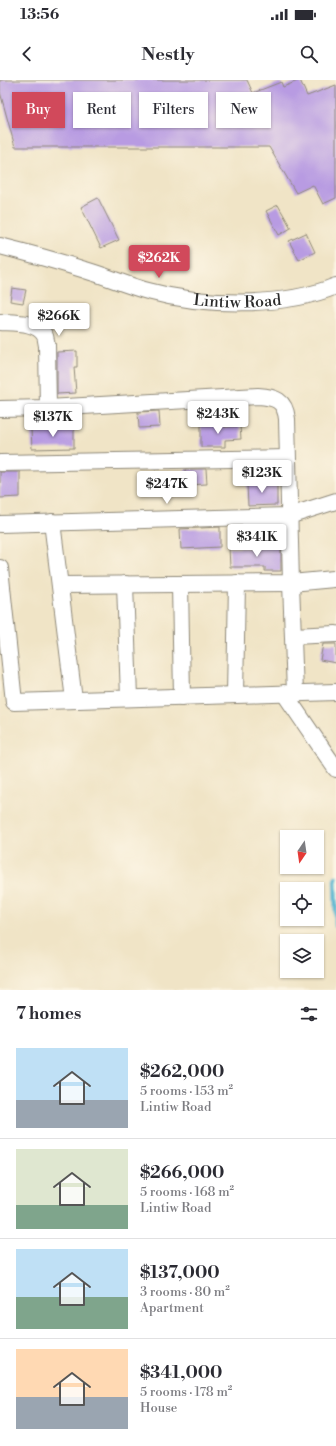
<!DOCTYPE html>
<meta charset="utf-8">
<style>
body{margin:0;font-family:"Libre Bodoni",serif;background:#f2f2f3;color:#2b2b33;height:100vh;display:flex;flex-direction:column;font-size:15px;white-space:nowrap}
*{box-sizing:border-box;margin:0}
p{font-size:13px;color:#7c7c81}
.icon{flex:none;width:22px;height:22px;fill:none;stroke:currentColor;stroke-width:2;stroke-linecap:round;stroke-linejoin:round}
.map{position:relative;height:910px;overflow:hidden}
.drawer{display:flex;flex-direction:column;background:#fff;flex:1}
.drawer>*{flex:none}
.guide{position:absolute;left:12px;top:12px;width:312px;height:36px;display:flex;gap:8px}
.needle{width:26px;rotate:193deg}
.controls{position:absolute;left:280px;top:750px;display:grid;gap:8px}
.controls a{display:grid;place-items:center;width:44px;height:44px;border-radius:0px;background:#fff;box-shadow:0 1px 3px #0004;font-size:20px}
.price{position:absolute;translate:-50% -34px;padding:0 9px;border-radius:4px;background:#fff;color:#222;font-size:13px;line-height:26px;filter:drop-shadow(0 1px 2px #0008)}
.price::after{content:'';position:absolute;left:50%;top:24px;width:12px;height:9px;margin-left:-6px;background:inherit;clip-path:polygon(0 0,100% 0,50% 100%)}
.price.on{background:#d1495b;color:#fff}
ul{padding:0;list-style:none}
li{display:flex;align-items:center;gap:12px;height:100px;padding:0 16px}
li+li{border-top:1px solid #e1e1e2}
li span{display:grid;place-items:center;flex:none;width:112px;height:80px;border-radius:0px;color:#555}
li>.icon{margin-inline-start:auto}
span .icon{width:48px;height:48px;fill:#fffc;stroke-width:1}
li b{font-size:17px}
h2{display:flex;justify-content:space-between;align-items:center;height:48px;padding:0 16px;font-size:17px}
.tag{padding:0 14px;border-radius:0px;background:#fff;box-shadow:0 1px 3px #0004;font-size:14px;line-height:36px}
.tag.on{background:#d1495b;color:#fff}
.status{display:flex;justify-content:space-between;align-items:center;height:28px;padding:0 20px;background:#fff;direction:ltr}
.status svg{height:11px;fill:currentColor}
header{display:flex;justify-content:space-between;align-items:center;height:52px;padding:0 16px;background:#fff;font-size:18px;font-weight:800}
.map>svg:first-child{display:block}
.lines{fill:none;stroke-linecap:round;stroke-linejoin:round}
.stream{stroke:#50b1cf;stroke-width:4.5}
.building{fill:#b89be2}
.minor-casing{stroke:#8e8878;stroke-width:18}
.minor{stroke:#fff;stroke-width:16}
.labels{text-anchor:middle;dominant-baseline:central;stroke-width:3.5;stroke-linejoin:round;paint-order:stroke}
.street-label{font-size:16px;fill:#2b2b2b;stroke:#fcf5e5}
</style>
<div class="status"><b>13:56</b><svg viewBox="0 0 49 12"><path d="M0 12V9h3v3zM5 12V6h3v6zM10 12V3h3v9zM15 12V0h3v12zM26 1h20v11H26zM47 4h2v5h-2z"/></svg></div>
<header><svg class="icon" aria-label="back" viewBox="0 0 24 24"><path d="M15 5l-7 7 7 7"/></svg>Nestly<svg class="icon" aria-label="search" viewBox="0 0 24 24"><circle cx="10" cy="10" r="6"/><path d="M15 15l6 6"/></svg></header>
<div class="map">
<svg width="336" height="910" viewBox="0 0 336 910">
<rect width="100%" height="100%" fill="#fcf5e5"/>
<filter id="ink" filterUnits="userSpaceOnUse"><feTurbulence type="fractalNoise" baseFrequency=".025" numOctaves="2"/><feDisplacementMap in="SourceGraphic" scale="8" xChannelSelector="R" yChannelSelector="G"/><feConvolveMatrix kernelMatrix="1 2 1 2 8 2 1 2 1" color-interpolation-filters="sRGB"/></filter>
<filter id="wash" filterUnits="userSpaceOnUse"><feTurbulence type="fractalNoise" baseFrequency=".012" numOctaves="4" result="noise"/><feDisplacementMap in="SourceGraphic" scale="16" xChannelSelector="R" yChannelSelector="G"/><feGaussianBlur stdDeviation="0.9" result="paint"/><feColorMatrix in="noise" values="0 0 0 0 0 0 0 0 0 0 0 0 0 0 0 0 0 1.4 0 .05"/><feComposite in="paint" operator="in"/></filter>
<g filter="url(#wash)">
<rect width="100%" height="100%" fill="#f0e4c6"/>
<g class="lines">
<polyline class="stream" points="336,798 335,800 336,846"/>
</g>
<g id="blocks">
<g class="building">
<polygon points="0,0 247,0 253,13 281,2 283,7 300,0 307,16 336,5 336,118 323,124 313,105 296,113 269,67 15,67 0,12"/>
<polygon points="98,118 119,160 101,168 81,127"/>
<polygon points="278,125 291,148 279,155 266,131"/>
<polygon points="306,153 315,172 299,180 289,161"/>
<polygon points="12,208 26,210 23,223 10,221"/>
<polygon points="77,271 77,287 74,287 76,313 57,314 57,272"/>
<polygon points="159,331 160,347 139,348 138,332"/>
<polygon points="201,345 225,346 225,347 240,346 241,359 225,360 225,367 201,367"/>
<polygon points="74,348 74,368 32,369 31,349"/>
<polygon points="185,389 206,389 207,404 185,405"/>
<polygon points="0,392 20,392 20,417 0,418"/>
<polygon points="277,403 277,425 248,426 247,404"/>
<polygon points="220,447 220,467 181,469 180,449"/>
<polygon points="264,466 281,466 281,491 265,491 265,487 230,487 229,468 264,468"/>
<polygon points="323,564 336,564 336,583 320,580"/>
</g>
</g>
</g>
<g filter="url(#ink)">
<use href="#blocks" fill-opacity="0" stroke="#8e8878" stroke-width="1"/>
<g class="lines">
<g class="minor-casing">
<g id="minor">
<path id="s1" d="M0 166C28 173 57 181 85 190 106 196 126 205 148 211 202 226 283 228 336 206"/>
<path d="M0 242C13 243 38 241 45 256 46 258 46 263 47 265L48 328"/>
<path d="M0 329 48 328 258 316C275 317 285 320 287 339L291 503 295 613"/>
<polyline points="0,383 287,378"/>
<polyline points="52,442 74,620"/>
<polyline points="0,444 289,436 336,421"/>
<polyline points="0,488 14,622 336,612"/>
<polyline points="125,504 129,618"/>
<polyline points="180,504 182,617"/>
<polyline points="61,505 291,503 334,499"/>
<polyline points="293,556 336,554"/>
<polyline points="284,613 336,689"/>
<polyline points="235,615 237,503"/>
</g>
</g>
<use href="#minor" class="minor"/>
</g>
</g>
<g class="labels">
<g class="street-label">
<text stroke="none"><textPath href="#s1" startOffset="245">Lintiw Road</textPath></text>
</g>
</g>
</svg>
<div class="controls">
<a><svg class="needle" viewBox="-14 -14 28 28"><path d="M0-13l5 13h-10z" fill="#e53935"/><path d="M0 13l5-13h-10z" fill="#7c7c81"/></svg></a>
<a><svg class="icon" aria-label="locate" viewBox="0 0 24 24"><circle cx="12" cy="12" r="6"/><path d="M12 2v4M12 18v4M2 12h4M18 12h4"/></svg></a>
<a><svg class="icon" aria-label="layers" viewBox="0 0 24 24"><path d="M12 4l9 5-9 5-9-5zM3 14l9 5 9-5"/></svg></a>
</div>
<b class="price on" style="left:159px;top:199px">$262K</b>
<b class="price" style="left:59px;top:257px">$266K</b>
<b class="price" style="left:218px;top:355px">$243K</b>
<b class="price" style="left:53px;top:358px">$137K</b>
<b class="price" style="left:262px;top:414px">$123K</b>
<b class="price" style="left:167px;top:425px">$247K</b>
<b class="price" style="left:257px;top:478px">$341K</b>
<div class="guide">
<a class="tag on">Buy</a>
<a class="tag">Rent</a>
<a class="tag">Filters</a>
<a class="tag">New</a>
</div>
</div>
<section class="drawer">
<h2>7 homes<svg class="icon" aria-label="filters" viewBox="0 0 24 24"><path d="M4 7h16M4 17h16"/><circle cx="9" cy="7" r="2"/><circle cx="15" cy="17" r="2"/></svg></h2>
<ul>
<li><span style="background:linear-gradient(#bfe0f5 65%,#9aa5b1 0)"><svg class="icon" aria-label="home" viewBox="0 0 24 24"><path d="M3 11l9-7 9 7M6 9v11h12V9"/></svg></span><div><b>$262,000</b><p>5 rooms · 153 m²</p><p>Lintiw Road</p></div></li>
<li><span style="background:linear-gradient(#dfe7d0 70%,#7fa58c 0)"><svg class="icon" aria-label="home" viewBox="0 0 24 24"><path d="M3 11l9-7 9 7M6 9v11h12V9"/></svg></span><div><b>$266,000</b><p>5 rooms · 168 m²</p><p>Lintiw Road</p></div></li>
<li><span style="background:linear-gradient(#bfe0f5 60%,#7fa58c 0)"><svg class="icon" aria-label="home" viewBox="0 0 24 24"><path d="M3 11l9-7 9 7M6 9v11h12V9"/></svg></span><div><b>$137,000</b><p>3 rooms · 80 m²</p><p>Apartment</p></div></li>
<li><span style="background:linear-gradient(#ffd9b3 60%,#9aa5b1 0)"><svg class="icon" aria-label="home" viewBox="0 0 24 24"><path d="M3 11l9-7 9 7M6 9v11h12V9"/></svg></span><div><b>$341,000</b><p>5 rooms · 178 m²</p><p>House</p></div></li>
</ul>
</section>
